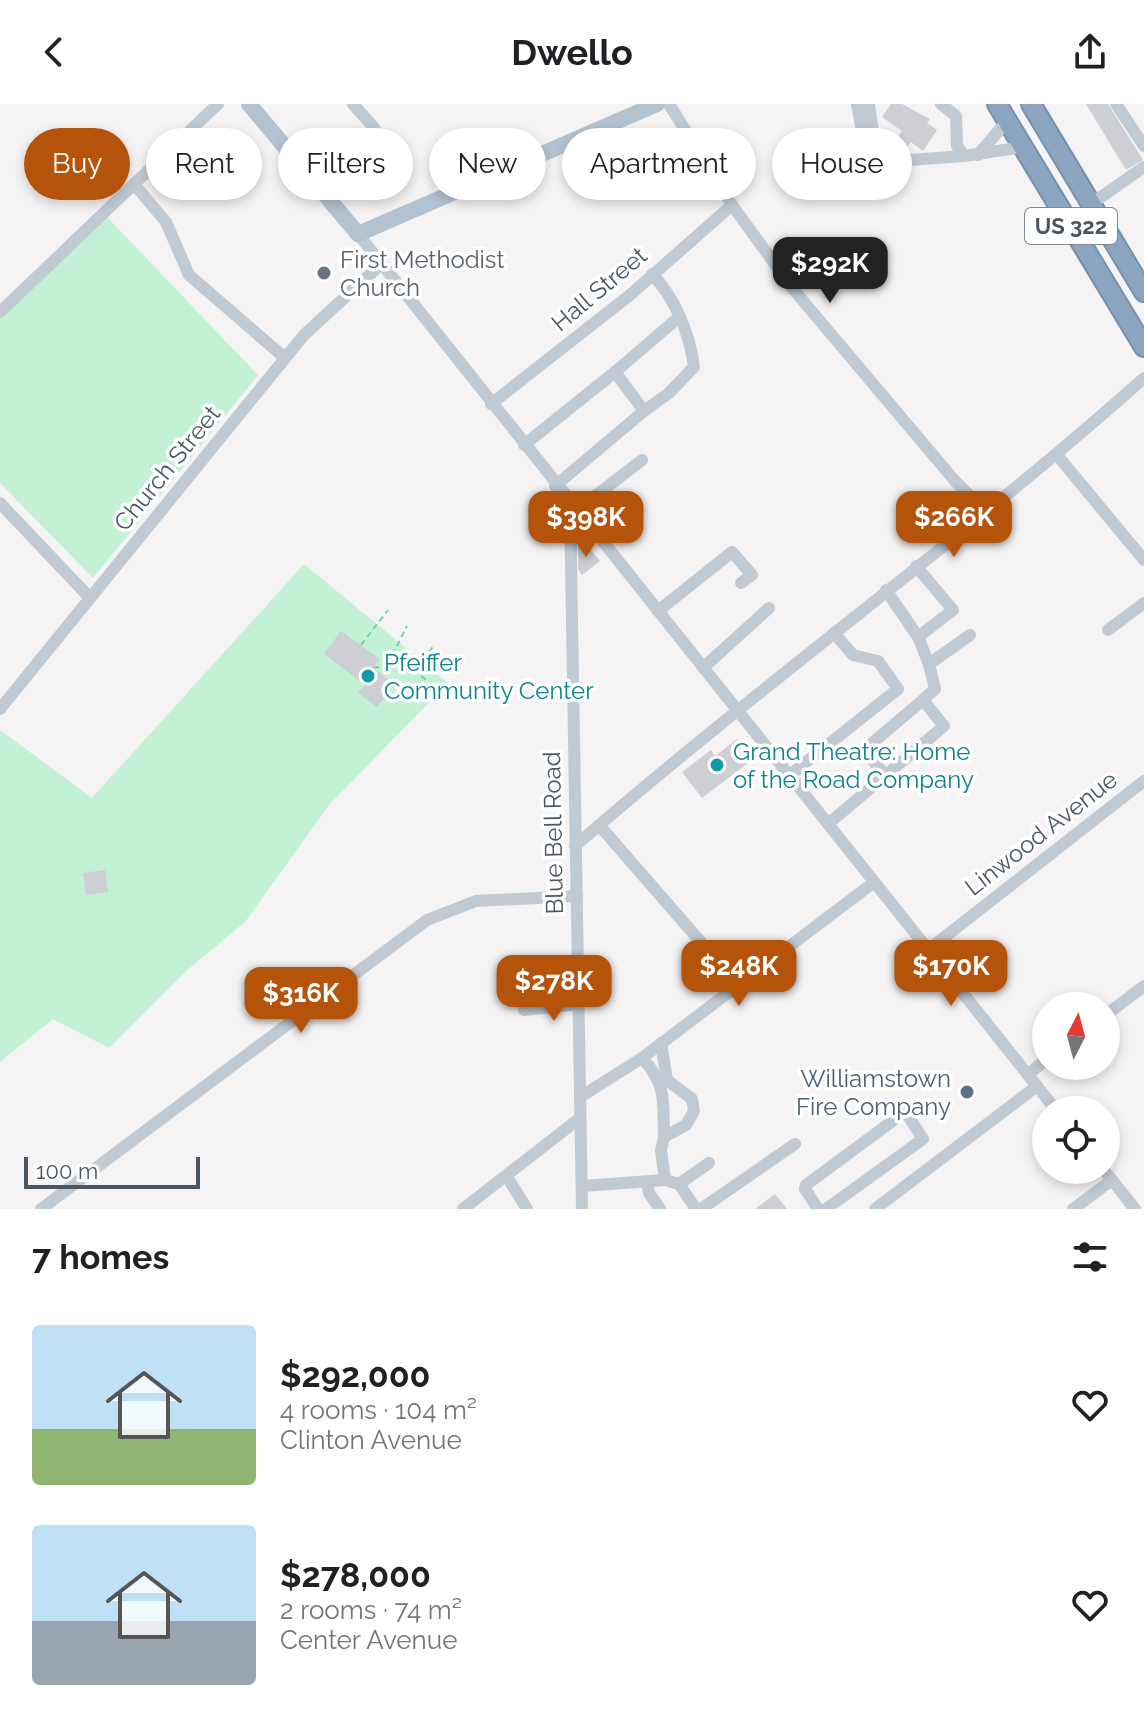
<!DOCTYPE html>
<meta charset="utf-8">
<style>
body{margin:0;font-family:Raleway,sans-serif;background:#f2f2f2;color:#202124;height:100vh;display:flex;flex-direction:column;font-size:30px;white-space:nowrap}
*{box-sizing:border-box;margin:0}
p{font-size:26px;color:#757577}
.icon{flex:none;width:44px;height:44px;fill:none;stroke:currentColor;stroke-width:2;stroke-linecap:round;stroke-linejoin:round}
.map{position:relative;height:1105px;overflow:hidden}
.drawer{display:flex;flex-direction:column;background:#fff;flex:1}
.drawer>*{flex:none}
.hud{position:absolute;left:24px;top:24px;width:1096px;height:72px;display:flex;gap:16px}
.needle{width:52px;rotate:6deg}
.tools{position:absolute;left:1032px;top:888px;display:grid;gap:16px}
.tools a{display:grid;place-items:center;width:88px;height:88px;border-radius:50%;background:#fff;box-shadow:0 4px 12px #0003;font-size:40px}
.scale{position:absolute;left:24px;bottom:20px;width:176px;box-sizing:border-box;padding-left:8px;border:4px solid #4a5661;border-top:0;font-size:22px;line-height:28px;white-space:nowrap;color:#4a5661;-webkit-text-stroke:6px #fff;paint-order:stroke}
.price{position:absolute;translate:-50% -68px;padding:0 18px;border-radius:16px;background:#b45309;color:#fff;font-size:26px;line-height:52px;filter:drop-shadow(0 2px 4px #0008)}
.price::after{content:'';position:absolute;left:50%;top:48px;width:24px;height:18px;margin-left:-12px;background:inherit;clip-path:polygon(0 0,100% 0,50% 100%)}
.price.current{background:#222;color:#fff}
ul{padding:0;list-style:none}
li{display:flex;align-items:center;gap:24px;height:200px;padding:0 32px}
li span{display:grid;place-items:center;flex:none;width:224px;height:160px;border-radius:8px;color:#555}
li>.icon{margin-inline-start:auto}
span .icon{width:96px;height:96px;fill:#fffc;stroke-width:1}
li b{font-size:34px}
h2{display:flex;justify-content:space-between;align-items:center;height:96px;padding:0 32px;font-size:34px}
.chip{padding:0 28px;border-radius:36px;background:#fff;box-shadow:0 4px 12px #0003;font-size:28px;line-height:72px}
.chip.current{background:#b45309;color:#fff}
header{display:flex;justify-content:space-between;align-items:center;height:104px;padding:0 32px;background:#fff;font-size:36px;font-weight:700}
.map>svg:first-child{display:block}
.green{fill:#c3f1d5}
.building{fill:#cdcfd5}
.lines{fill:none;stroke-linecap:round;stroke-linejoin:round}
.highway-casing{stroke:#7690ad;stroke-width:22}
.path{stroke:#7ad0a6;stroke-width:2;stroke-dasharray:6 4;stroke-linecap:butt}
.minor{stroke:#c1cad2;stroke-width:12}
.major{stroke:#b3c2d1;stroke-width:16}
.highway{stroke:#8ba5c1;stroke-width:18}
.worship-dot{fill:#6b7280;stroke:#fff;stroke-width:3}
.culture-dot{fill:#0f9aa8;stroke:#fff;stroke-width:3}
.service-dot{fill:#5c6f8a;stroke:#fff;stroke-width:3}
.labels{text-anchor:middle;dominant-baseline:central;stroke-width:7;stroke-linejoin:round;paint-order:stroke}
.shield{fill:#fff;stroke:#808990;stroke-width:2}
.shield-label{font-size:22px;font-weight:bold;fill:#4a5661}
.worship-label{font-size:24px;fill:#5b616d;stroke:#fff;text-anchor:start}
.street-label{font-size:24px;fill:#4a5661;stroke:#fff}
.culture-label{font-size:24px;fill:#0d838f;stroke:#fff;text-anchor:start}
.service-label{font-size:24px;fill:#4e5e75;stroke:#fff;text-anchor:end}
</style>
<header><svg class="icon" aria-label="back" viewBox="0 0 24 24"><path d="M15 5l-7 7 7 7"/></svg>Dwello<svg class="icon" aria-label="share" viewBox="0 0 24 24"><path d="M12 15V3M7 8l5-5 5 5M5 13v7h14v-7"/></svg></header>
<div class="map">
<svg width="1144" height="1105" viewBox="0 0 1144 1105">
<rect width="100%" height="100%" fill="#f5f3f3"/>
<g class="green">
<polygon points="105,111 258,271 93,474 0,379 0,212"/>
<polygon points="304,460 448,579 329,701 245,818 185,868 109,944 53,915 0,958 0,626 92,694"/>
</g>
<g class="building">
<polygon points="891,0 902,0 930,15 927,19 937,26 923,47 911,38 900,54 889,45 902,27 882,13"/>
<polygon points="1086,0 1108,0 1143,56 1126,66"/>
<polygon points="585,439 600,457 582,471 578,465 578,441"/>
<polygon points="341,527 380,555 373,564 395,580 377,603 358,589 365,581 324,550"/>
<polygon points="737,635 753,655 702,694 682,668 711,646 715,652"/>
<polygon points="105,766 108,788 86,791 83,769"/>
<polygon points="775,1090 787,1105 755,1105"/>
</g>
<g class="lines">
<g class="highway-casing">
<g id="highway">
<polyline points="997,0 1144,243"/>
<polyline points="1031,0 1144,188"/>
</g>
</g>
<g class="path">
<polyline points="361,541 388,506"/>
<polyline points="388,560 407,522"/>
<polyline points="405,560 429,578"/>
<polyline points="373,564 422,556 433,543"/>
</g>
<g class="minor">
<polyline points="669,0 732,101 793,185 955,377 985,407"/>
<polyline points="857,0 861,22"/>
<polyline points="869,0 875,41 896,57 964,52"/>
<polyline points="941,0 956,12 957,42 964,52 1023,43"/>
<polyline points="1116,0 1144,42"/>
<polyline points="978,51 1007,17"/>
<polyline points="134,80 166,118 189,171 285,254"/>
<polyline points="319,83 373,42 375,25 353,0"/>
<polyline points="1091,100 1144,63"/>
<polyline points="358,130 1056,1006"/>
<polyline points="0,208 218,0"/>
<polyline points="615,268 678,214"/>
<polyline points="491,300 630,191 732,101"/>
<path d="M644 307 669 289 694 263C690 230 675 194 652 170"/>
<polyline points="524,341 615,268 644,307 555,382"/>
<polyline points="1057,351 1144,456"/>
<polyline points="0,399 90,494"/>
<polyline points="570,400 582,1105"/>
<polyline points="576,407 642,356"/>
<polyline points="916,462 953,506 918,533 929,560"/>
<polyline points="886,486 918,533"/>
<polyline points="658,507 732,448 752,471 741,479"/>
<polyline points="1108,526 1144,499"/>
<polyline points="704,563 769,504"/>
<polyline points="923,596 935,585 929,560 970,531"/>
<polyline points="0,605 304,231 380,161"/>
<polyline points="790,671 898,585 878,557 853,551 834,529"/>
<polyline points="828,720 944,622 923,596 864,646 886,672"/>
<polyline points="599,721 739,882"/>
<path d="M575 742C760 581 961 437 1144 274"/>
<polyline points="928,846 1144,677"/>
<polyline points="524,906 579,900"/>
<polyline points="1106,911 1144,882"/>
<path d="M642 954C667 980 663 997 664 1033"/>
<polyline points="1028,970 1046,956"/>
<polyline points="580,993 642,954 873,779"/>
<polyline points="1104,1066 1135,1105"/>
<polyline points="507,1073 527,1105"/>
<polyline points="665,1076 679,1080 709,1059"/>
<polyline points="647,1079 649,1089 660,1105"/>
<polyline points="679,1080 696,1105"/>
<polyline points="582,1082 665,1076 661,1046 664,1033 686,1021 694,1007 692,995 667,976 661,939"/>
<polyline points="41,1105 427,816 476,797 577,792"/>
<polyline points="463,1105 580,1014"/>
<polyline points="701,1105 795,1040"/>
<polyline points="818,1105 805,1085 806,1081 902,1010 907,1010 923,1035 826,1105"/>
<polyline points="875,1105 1037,982"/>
<polyline points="1073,1105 1112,1076"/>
</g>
<polyline class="major" points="249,0 358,130 657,0"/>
<use href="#highway" class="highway"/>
</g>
<circle class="worship-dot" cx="324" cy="169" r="8"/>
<g class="culture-dot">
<circle cx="368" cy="572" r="8"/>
<circle cx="717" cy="661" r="8"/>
</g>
<circle class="service-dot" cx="967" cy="988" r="8"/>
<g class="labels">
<rect class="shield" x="1025" y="104" width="92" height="36" rx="6"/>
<g class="shield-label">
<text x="1071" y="122">US 322</text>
</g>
<g class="worship-label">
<text x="340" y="155">First Methodist<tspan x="340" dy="28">Church</tspan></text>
</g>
<g class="street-label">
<text transform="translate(599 185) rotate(-40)">Hall Street</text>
<text transform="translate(167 364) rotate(-51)">Church Street</text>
<text transform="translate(553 729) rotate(-91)">Blue Bell Road</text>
<text transform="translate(1041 729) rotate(-38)">Linwood Avenue</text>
</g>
<g class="culture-label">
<text x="384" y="558">Pfeiffer<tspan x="384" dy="28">Community Center</tspan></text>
<text x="733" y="647">Grand Theatre: Home<tspan x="733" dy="28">of the Road Company</tspan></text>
</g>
<g class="service-label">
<text x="951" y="974">Williamstown<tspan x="951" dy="28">Fire Company</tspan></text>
</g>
</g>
</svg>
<div class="tools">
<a><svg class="needle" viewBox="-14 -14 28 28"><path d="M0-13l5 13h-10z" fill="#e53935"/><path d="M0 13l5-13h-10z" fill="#757577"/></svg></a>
<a><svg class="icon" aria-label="locate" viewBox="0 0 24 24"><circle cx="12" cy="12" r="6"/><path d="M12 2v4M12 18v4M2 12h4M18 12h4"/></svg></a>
</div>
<div class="scale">100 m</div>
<b class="price current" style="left:830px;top:201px">$292K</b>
<b class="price" style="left:586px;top:455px">$398K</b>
<b class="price" style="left:954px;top:455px">$266K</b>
<b class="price" style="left:739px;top:904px">$248K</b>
<b class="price" style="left:951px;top:904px">$170K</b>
<b class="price" style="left:554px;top:919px">$278K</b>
<b class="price" style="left:301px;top:931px">$316K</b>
<div class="hud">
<a class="chip current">Buy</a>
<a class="chip">Rent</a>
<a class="chip">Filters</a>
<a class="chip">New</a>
<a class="chip">Apartment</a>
<a class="chip">House</a>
</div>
</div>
<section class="drawer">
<h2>7 homes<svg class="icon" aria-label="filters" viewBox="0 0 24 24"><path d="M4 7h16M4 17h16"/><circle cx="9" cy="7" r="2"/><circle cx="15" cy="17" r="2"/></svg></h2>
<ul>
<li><span style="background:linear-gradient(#bfe0f5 65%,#8fb573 0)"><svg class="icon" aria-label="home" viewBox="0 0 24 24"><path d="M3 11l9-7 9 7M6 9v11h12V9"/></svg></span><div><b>$292,000</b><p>4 rooms · 104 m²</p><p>Clinton Avenue</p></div><svg class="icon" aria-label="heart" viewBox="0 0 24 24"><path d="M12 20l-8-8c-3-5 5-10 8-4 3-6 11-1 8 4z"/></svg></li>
<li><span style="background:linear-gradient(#bfe0f5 60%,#9aa5b1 0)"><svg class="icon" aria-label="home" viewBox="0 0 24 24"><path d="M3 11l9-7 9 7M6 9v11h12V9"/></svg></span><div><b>$278,000</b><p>2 rooms · 74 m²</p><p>Center Avenue</p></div><svg class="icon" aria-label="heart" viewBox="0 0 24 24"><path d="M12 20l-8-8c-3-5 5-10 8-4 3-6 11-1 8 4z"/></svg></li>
</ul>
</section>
